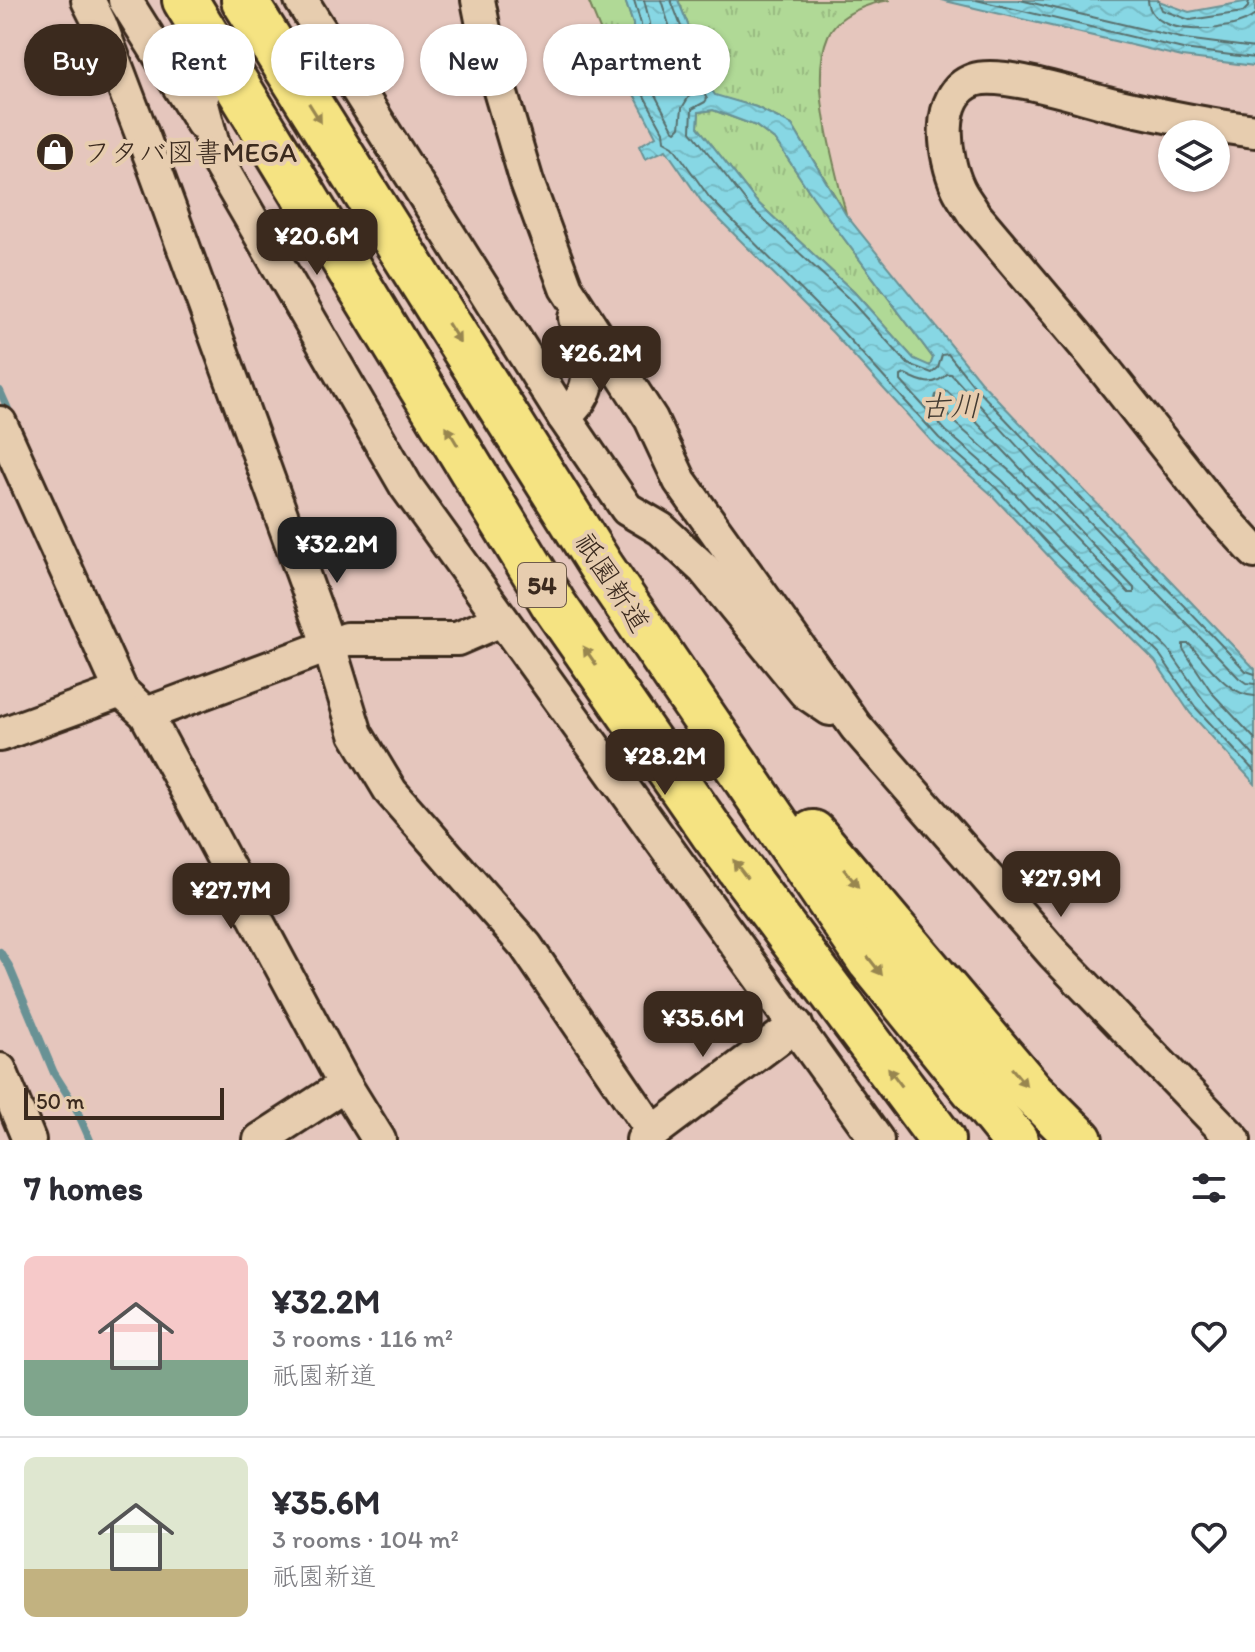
<!DOCTYPE html>
<meta charset="utf-8">
<style>
body{margin:0;font-family:Itim,"Klee One",sans-serif;background:#f2f2f3;color:#2b2b33;height:100vh;display:flex;flex-direction:column;font-size:30px;white-space:nowrap}
*{box-sizing:border-box;margin:0}
p{font-size:26px;color:#7c7c81}
.icon{flex:none;width:44px;height:44px;fill:none;stroke:currentColor;stroke-width:2;stroke-linecap:round;stroke-linejoin:round}
.map{position:relative;height:1140px;overflow:hidden}
.side{display:flex;flex-direction:column;background:#fff;flex:1}
.side>*{flex:none}
.guide{position:absolute;left:24px;top:24px;width:800px;height:72px;display:flex;gap:16px}
.controls{position:absolute;left:1158px;top:120px;display:grid;gap:16px}
.controls a{display:grid;place-items:center;width:72px;height:72px;border-radius:50%;background:#fff;box-shadow:0 2px 6px #0004;font-size:40px}
.scale{position:absolute;left:24px;bottom:20px;width:200px;box-sizing:border-box;padding-left:8px;border:4px solid #3b2a1e;border-top:0;font-size:22px;line-height:28px;white-space:nowrap;color:#3b2a1e;-webkit-text-stroke:6px #e7cdaf;paint-order:stroke}
.price{position:absolute;translate:-50% -68px;padding:0 18px;border-radius:16px;background:#3b2a1e;color:#fff;font-size:26px;line-height:52px;filter:drop-shadow(0 2px 4px #0008)}
.price::after{content:'';position:absolute;left:50%;top:48px;width:24px;height:18px;margin-left:-12px;background:inherit;clip-path:polygon(0 0,100% 0,50% 100%)}
.price.current{background:#222;color:#fff}
ul{padding:0;list-style:none}
li{display:flex;align-items:center;gap:24px;height:200px;padding:0 24px}
li+li{border-top:2px solid #e1e1e2}
li span{display:grid;place-items:center;flex:none;width:224px;height:160px;border-radius:12px;color:#555}
li>.icon{margin-inline-start:auto}
span .icon{width:96px;height:96px;fill:#fffc;stroke-width:1}
li b{font-size:34px}
h2{display:flex;justify-content:space-between;align-items:center;height:96px;padding:0 24px;font-size:34px}
.pill{padding:0 28px;border-radius:36px;background:#fff;box-shadow:0 2px 6px #0004;font-size:28px;line-height:72px}
.pill.current{background:#3b2a1e;color:#fff}
.map>svg:first-child{display:block}
.grass{fill:url(#grass-tufts);stroke:#76825a;stroke-width:2}
.water{fill:url(#water-waves);stroke:#699295;stroke-width:2;fill-rule:evenodd}
.lines{fill:none;stroke-linecap:round;stroke-linejoin:round}
.shore{stroke:#596f6d;stroke-width:2}
.stream{stroke:#699295;stroke-width:8}
.minor-casing{stroke:#3b2a1e;stroke-width:38}
.highway-casing{stroke:#3b2a1e;stroke-width:50}
.minor{stroke:#e7cdaf;stroke-width:32}
.highway{stroke:#f5e382;stroke-width:44}
.oneway{fill:#988650}
.labels{text-anchor:middle;dominant-baseline:central;stroke-width:8;stroke-linejoin:round;paint-order:stroke}
.shield{fill:#e7cdaf;stroke:#6f5b4a;stroke-width:2}
.shield-label{font-size:26px;font-weight:bold;fill:#3b2a1e}
.poi-label{font-size:28px;fill:#3b2a1e;stroke:#e7cdaf;text-anchor:start}
.street-label{font-size:28px;fill:#3b2a1e;stroke:#e7cdaf}
.water-label{font-size:30px;font-style:italic;fill:#433b32;stroke:#e7cdaf}
</style>
<div class="map">
<svg width="1255" height="1140" viewBox="0 0 1255 1140">
<defs>
<pattern id="grass-tufts" width="24" height="20" patternUnits="userSpaceOnUse" patternTransform="scale(2)"><rect width="24" height="20" fill="#b0d996"/><path d="M3 7l-1-3M5 7V3M7 7l1-3M15 17l-1-3M17 17v-4M19 17l1-3" fill="none" stroke="#98ba81"/></pattern>
<pattern id="water-waves" width="16" height="10" patternUnits="userSpaceOnUse" patternTransform="scale(2)"><rect width="16" height="10" fill="#87d7e4"/><path d="M0 5q4-4 8 0t8 0" fill="none" stroke="#75b9c3"/></pattern>
</defs>
<rect width="100%" height="100%" fill="#e5c6bd"/>
<filter id="ink" filterUnits="userSpaceOnUse"><feTurbulence type="fractalNoise" baseFrequency=".0125" numOctaves="2"/><feDisplacementMap in="SourceGraphic" scale="16" xChannelSelector="R" yChannelSelector="G"/><feConvolveMatrix kernelMatrix="1 2 1 2 8 2 1 2 1" color-interpolation-filters="sRGB"/></filter>
<g filter="url(#ink)">
<g class="grass">
<polygon points="588,0 625,0 633,24 635,96 617,71"/>
<path d="M678 0H890C869 3 837 14 828 36 808 82 835 166 846 214L792 125 756 107 715 96 705 80 695 42Z"/>
<polygon points="713,110 756,126 776,141 813,197 933,358 930,367 914,359 854,292 756,201 698,127 699,112"/>
</g>
<g class="water">
<path d="M625 0H678L695 42 705 80 715 95 756 107 792 125 846 215 980 381 1255 669V784L1190 713 1155 661 1053 561 991 494 934 444 833 333 702 202 666 150 645 159 639 146 656 136 635 96 633 24ZM713 110 756 126 776 141 813 197 933 358 930 366 914 359 854 292 756 201 698 127 699 112Z"/>
<polygon points="941,0 1156,0 1189,12 1255,0 1255,66 1182,57"/>
</g>
<g class="lines">
<g class="shore">
<polyline points="634,0 641,24 643,94 663,131 664,141 673,146 709,197 838,327 939,438 996,488 1058,555 1160,655 1196,708 1255,772"/>
<polyline points="644,0 650,23 653,91 673,129 676,131 680,127 682,108 691,93 661,0"/>
<polyline points="671,0 688,45 698,83 707,99 705,102 692,109 691,131 750,207 848,298 908,364 932,373 938,368 942,355 948,354 974,386 1246,671 1255,674"/>
<polyline points="976,0 1183,49 1255,58"/>
<polyline points="1020,0 1185,39 1255,48"/>
<path d="M1148 0C1150 40 1234 33 1255 15"/>
<polyline points="1158,0 1162,10 1190,20 1243,12 1248,7 1249,0"/>
<polygon points="947,391 1134,588 1134,593 1129,593 1012,473 955,423 935,399 936,395"/>
<path d="M1255 684 1246 683 1239 678 1043 474 951 374H947C933 388 921 382 905 374L901 376V381L946 431 1003 481 1066 548 1168 649 1204 701 1255 757"/>
<path d="M1255 696C1227 695 1207 662 1189 644H1183V649L1213 694 1255 739"/>
</g>
<g class="stream">
<polyline points="0,391 12,418"/>
<polyline points="0,952 9,966 54,1073 75,1106 90,1140"/>
</g>
<g class="minor-casing">
<g id="minor">
<polyline points="88,0 100,24 151,158 329,646 356,734 391,792 526,946 653,1132"/>
<polyline points="125,0 202,123"/>
<polyline points="301,0 564,417 627,509 661,529 704,569 805,692 830,709"/>
<polyline points="478,0 488,50 527,182 566,288 651,419 680,481 856,727 1053,953 1234,1140"/>
<polyline points="224,63 200,97 217,160 406,486 877,1140"/>
<path d="M1255 131C1207 125 1158 115 1111 104 1081 97 1001 70 974 80 934 94 944 158 958 188 962 197 969 205 974 214L1094 356 1213 506 1255 552"/>
<path d="M564 417C603 384 585 361 575 318"/>
<polyline points="0,423 121,691 146,714 345,1085 379,1140"/>
<polyline points="146,714 347,639 457,639 501,620"/>
<polyline points="0,735 121,691"/>
<polyline points="0,1070 29,1140"/>
<polyline points="260,1140 345,1085"/>
<polyline points="643,1140 796,1025"/>
</g>
</g>
<g class="highway-casing">
<g id="highway">
<polyline points="185,0 554,605 712,832 942,1140"/>
<polyline points="244,0 602,568 870,961 1015,1140"/>
<polyline points="813,833 1032,1092 1080,1140"/>
</g>
</g>
<use href="#minor" class="minor"/>
<use href="#highway" class="highway"/>
</g>
<defs><path id="oneway-solid" d="M-6-.8H1V-3.2L6.5 0L1 3.2V.8H-6Z" transform="scale(2)"/></defs>
<g class="oneway">
<use href="#oneway-solid" transform="translate(315 113) rotate(58)"/>
<use href="#oneway-solid" transform="translate(454 333) rotate(58)"/>
<use href="#oneway-solid" transform="translate(452 436) rotate(-121)"/>
<use href="#oneway-solid" transform="translate(590 656) rotate(-125)"/>
<use href="#oneway-solid" transform="translate(740 869) rotate(-127)"/>
<use href="#oneway-solid" transform="translate(851 878) rotate(50)"/>
<use href="#oneway-solid" transform="translate(875 966) rotate(52)"/>
<use href="#oneway-solid" transform="translate(895 1077) rotate(-127)"/>
<use href="#oneway-solid" transform="translate(1019 1077) rotate(50)"/>
</g>
</g>
<defs>
<g id="shop-disc" transform="scale(2)"><circle r="9.5" fill="#3b2a1e" stroke="#e7cdaf"/><path d="M-5-2.5h2.3a2.7 3.5 0 0 1 5.4 0H5L5.5 6h-11ZM-1.5-2.5h3a1.5 2.3 0 0 0-3 0Z" fill="#fff"/></g>
</defs>
<g fill-rule="evenodd">
<use href="#shop-disc" x="55" y="152"/>
</g>
<g class="labels">
<rect class="shield" x="518" y="563" width="48" height="44" rx="6"/>
<g class="shield-label">
<text x="542" y="585">54</text>
</g>
<g class="poi-label">
<text x="83" y="152">フタバ図書MEGA</text>
</g>
<g class="street-label">
<text transform="translate(613 582) rotate(57)">祇園新道</text>
</g>
<g class="water-label">
<text x="950" y="405">古川</text>
</g>
</g>
</svg>
<div class="controls">
<a><svg class="icon" aria-label="layers" viewBox="0 0 24 24"><path d="M12 4l9 5-9 5-9-5zM3 14l9 5 9-5"/></svg></a>
</div>
<div class="scale">50 m</div>
<b class="price" style="left:317px;top:277px">¥20.6M</b>
<b class="price" style="left:601px;top:394px">¥26.2M</b>
<b class="price current" style="left:337px;top:585px">¥32.2M</b>
<b class="price" style="left:665px;top:797px">¥28.2M</b>
<b class="price" style="left:1061px;top:919px">¥27.9M</b>
<b class="price" style="left:231px;top:931px">¥27.7M</b>
<b class="price" style="left:703px;top:1059px">¥35.6M</b>
<div class="guide">
<a class="pill current">Buy</a>
<a class="pill">Rent</a>
<a class="pill">Filters</a>
<a class="pill">New</a>
<a class="pill">Apartment</a>
</div>
</div>
<section class="side">
<h2>7 homes<svg class="icon" aria-label="filters" viewBox="0 0 24 24"><path d="M4 7h16M4 17h16"/><circle cx="9" cy="7" r="2"/><circle cx="15" cy="17" r="2"/></svg></h2>
<ul>
<li><span style="background:linear-gradient(#f6c9c9 65%,#7fa58c 0)"><svg class="icon" aria-label="home" viewBox="0 0 24 24"><path d="M3 11l9-7 9 7M6 9v11h12V9"/></svg></span><div><b>¥32.2M</b><p>3 rooms · 116 m²</p><p>祇園新道</p></div><svg class="icon" aria-label="heart" viewBox="0 0 24 24"><path d="M12 20l-8-8c-3-5 5-10 8-4 3-6 11-1 8 4z"/></svg></li>
<li><span style="background:linear-gradient(#dfe7d0 70%,#c2b280 0)"><svg class="icon" aria-label="home" viewBox="0 0 24 24"><path d="M3 11l9-7 9 7M6 9v11h12V9"/></svg></span><div><b>¥35.6M</b><p>3 rooms · 104 m²</p><p>祇園新道</p></div><svg class="icon" aria-label="heart" viewBox="0 0 24 24"><path d="M12 20l-8-8c-3-5 5-10 8-4 3-6 11-1 8 4z"/></svg></li>
</ul>
</section>
